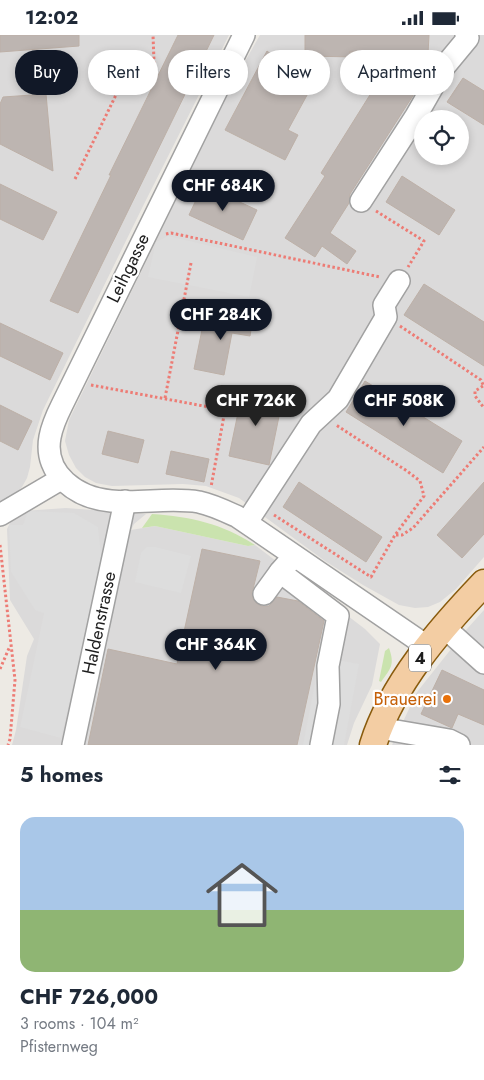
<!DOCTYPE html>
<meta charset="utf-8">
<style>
body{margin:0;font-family:Jost,sans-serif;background:#f6f6f7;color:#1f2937;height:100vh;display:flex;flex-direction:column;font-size:19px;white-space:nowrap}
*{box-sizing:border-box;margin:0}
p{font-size:16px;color:#747a83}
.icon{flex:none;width:28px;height:28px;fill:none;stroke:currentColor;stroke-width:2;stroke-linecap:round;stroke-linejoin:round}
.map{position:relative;height:710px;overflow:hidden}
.drawer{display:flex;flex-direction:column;background:#fff;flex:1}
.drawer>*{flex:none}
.hud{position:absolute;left:15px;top:15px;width:455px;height:45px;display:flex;gap:10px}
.fabs{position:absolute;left:414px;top:75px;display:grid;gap:10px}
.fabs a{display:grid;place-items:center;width:55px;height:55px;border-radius:50%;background:#fff;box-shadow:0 2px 8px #0003;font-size:25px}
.price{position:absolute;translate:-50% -42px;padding:0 11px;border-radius:18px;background:#111827;color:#fff;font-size:16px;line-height:32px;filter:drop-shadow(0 1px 2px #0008)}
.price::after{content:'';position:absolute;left:50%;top:30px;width:15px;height:11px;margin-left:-8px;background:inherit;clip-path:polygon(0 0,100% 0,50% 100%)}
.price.current{background:#222;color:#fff}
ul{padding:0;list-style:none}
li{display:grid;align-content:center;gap:10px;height:265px;padding:0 20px}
li span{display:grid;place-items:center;height:155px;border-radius:15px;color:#555}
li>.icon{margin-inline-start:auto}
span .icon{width:90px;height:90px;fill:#fffc;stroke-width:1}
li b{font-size:21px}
h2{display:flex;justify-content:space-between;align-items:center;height:60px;padding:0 20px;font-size:21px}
.chip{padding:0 18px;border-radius:22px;background:#fff;box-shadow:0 2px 8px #0003;font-size:18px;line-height:45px}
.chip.current{background:#111827;color:#fff}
.status{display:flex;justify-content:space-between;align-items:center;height:35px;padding:0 25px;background:#fff;direction:ltr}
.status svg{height:14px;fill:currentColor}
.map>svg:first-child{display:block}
.residential{fill:#dbdada;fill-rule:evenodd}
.grass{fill:#cae3ae}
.parking{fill:#ddd}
.building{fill:#bdb5b1;stroke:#bdb0a7}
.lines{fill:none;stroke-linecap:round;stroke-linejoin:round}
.minor-casing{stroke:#a1a1a1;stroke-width:24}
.major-casing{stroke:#895b0d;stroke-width:29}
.path{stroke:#ed7c75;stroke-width:3;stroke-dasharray:2.5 2.5;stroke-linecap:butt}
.minor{stroke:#fff;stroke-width:21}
.major{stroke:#f3cda3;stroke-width:26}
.food-dot{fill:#e8710a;stroke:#fff;stroke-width:2}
.labels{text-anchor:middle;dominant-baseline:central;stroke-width:4.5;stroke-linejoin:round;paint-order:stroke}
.shield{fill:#fff;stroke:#616161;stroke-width:1}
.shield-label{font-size:16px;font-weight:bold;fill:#1d1d1d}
.street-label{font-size:18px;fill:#1d1d1d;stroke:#fff}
.food-label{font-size:18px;fill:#c56008;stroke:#fff;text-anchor:end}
</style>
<div class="status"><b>12:02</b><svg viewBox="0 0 49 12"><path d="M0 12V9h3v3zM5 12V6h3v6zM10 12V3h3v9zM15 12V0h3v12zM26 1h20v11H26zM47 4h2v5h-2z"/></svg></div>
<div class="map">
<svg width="484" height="710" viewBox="0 0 484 710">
<rect width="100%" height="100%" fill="#edeae4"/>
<g class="residential">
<polygon points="0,0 229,0 144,169 43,375 33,405 30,432 27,443 22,452 14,460 0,468"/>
<path d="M260 0H484V522L456 554 440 567 428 572 415 573 399 570 363 550 325 526 239 463 206 451 183 449 112 451 96 448 85 442 76 433 69 420 65 406 69 385 234 46ZM422 84H460V121H422Z"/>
<polygon points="66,473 146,479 134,489 131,495 155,491 248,511 255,510 365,594 380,609 372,650 354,688 347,710 12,710 16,695 27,621 34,604 10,565 7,494 11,486 23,476"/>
<polygon points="484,575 484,710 392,710 417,657 467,594"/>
</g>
<g class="grass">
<path d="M152 479C191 482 221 488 255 510L248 511 155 491 142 493Z"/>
<path d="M389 613C395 630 391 633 381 647L379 646 385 616Z"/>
</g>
<g class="parking">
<polygon points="168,201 257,222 249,262 148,242 156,207"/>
<polygon points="28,476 74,478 98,492 102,527 61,703 20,692 44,578 35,575 11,537 9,490 23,490"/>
<polygon points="147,512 155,512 191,521 181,558 135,547 141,518"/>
<polygon points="320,622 359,629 344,710 303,710"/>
</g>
<g class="building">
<polygon points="0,0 79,0 79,11 0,17"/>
<polygon points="178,0 214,0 78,278 50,266 111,140 109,140"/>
<polygon points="305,0 429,0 428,19 349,17 356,22 305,21"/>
<polygon points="267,16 312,51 288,95 298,100 285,125 225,95"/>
<polygon points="383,39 414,59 350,159 349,168 330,198 356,216 347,229 322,211 315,222 285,203 325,141 321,138"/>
<polygon points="463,43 484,56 484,90 447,67"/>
<polygon points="46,59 53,136 0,109 0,69 3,62"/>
<polygon points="402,141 455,175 439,200 386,167"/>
<polygon points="0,149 57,177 43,205 0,184"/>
<polygon points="203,150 257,175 243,205 189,180"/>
<polygon points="424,249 484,287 484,331 404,280"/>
<polygon points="232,272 254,276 250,301 232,298 224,340 194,334 204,285 229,290"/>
<polygon points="0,288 63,318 50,345 0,321"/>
<polygon points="365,346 462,406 443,438 346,377"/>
<polygon points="243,354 283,362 269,430 229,421"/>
<polygon points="0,370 32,386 18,415 0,406"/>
<polygon points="108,396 144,405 138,428 102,419"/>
<polygon points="171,416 209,424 204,447 166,439"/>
<polygon points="299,447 382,502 366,527 283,472"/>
<polygon points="484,447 484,499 462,523 437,500"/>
<polygon points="202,514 260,526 252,558 253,564 257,569 262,571 269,571 277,562 298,566 324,586 297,710 88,710 108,614 177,629"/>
<polygon points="442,635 484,655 484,690 458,679 452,693 421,679"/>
</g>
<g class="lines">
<g class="minor-casing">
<g id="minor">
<path d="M244 0 62 370C57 380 52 391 50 402 43 440 78 463 111 466 140 469 170 462 199 467 213 470 225 476 238 482L428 612"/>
<polyline points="361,166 416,81 444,32 468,3 466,0"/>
<polyline points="0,480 61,444"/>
<polyline points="247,487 311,389 338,364 386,282 384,270 399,246"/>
<polyline points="294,521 280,537 338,581 328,631 329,669 321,710"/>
<polyline points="264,559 280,537"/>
<polyline points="445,593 484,628"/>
<polyline points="379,693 449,705 459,710"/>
<polyline points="73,710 125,466"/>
</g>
</g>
<g class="major-casing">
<path id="major" d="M373 710C392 649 440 594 484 548"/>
</g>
<g class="path">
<polyline points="75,144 132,27 154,27 153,0"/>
<polyline points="376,176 424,206 408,232"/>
<polyline points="166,199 171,198 380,242"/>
<polyline points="400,291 481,345 484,352"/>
<polyline points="91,350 225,375 211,452"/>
<polyline points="483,351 475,356 475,361 484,373"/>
<polyline points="165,363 191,228"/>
<polyline points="274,480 371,542 395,500 424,461 420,446 407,436 336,390"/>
<polyline points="396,500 402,500 413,493 484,412"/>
<polyline points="0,510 15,645 10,704 8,710"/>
<polyline points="0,634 10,611"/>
</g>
<use href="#minor" class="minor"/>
<use href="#major" class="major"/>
</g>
<circle class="food-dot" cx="447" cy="664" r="5"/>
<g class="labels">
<rect class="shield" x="409" y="609.5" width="22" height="27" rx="4"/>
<g class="shield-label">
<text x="420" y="623">4</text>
</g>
<g class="street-label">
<text transform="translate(128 233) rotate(-64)">Leihgasse</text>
<text transform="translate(99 588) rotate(-78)">Haldenstrasse</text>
</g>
<g class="food-label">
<text x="437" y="664">Brauerei</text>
</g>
</g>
</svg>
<div class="fabs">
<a><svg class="icon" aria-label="locate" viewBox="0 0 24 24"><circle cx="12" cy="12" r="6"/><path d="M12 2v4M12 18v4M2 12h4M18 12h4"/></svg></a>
</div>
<b class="price" style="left:223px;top:177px">CHF 684K</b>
<b class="price" style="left:221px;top:306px">CHF 284K</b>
<b class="price current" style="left:256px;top:392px">CHF 726K</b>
<b class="price" style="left:404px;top:392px">CHF 508K</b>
<b class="price" style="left:216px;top:636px">CHF 364K</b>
<div class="hud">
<a class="chip current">Buy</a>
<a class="chip">Rent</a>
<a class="chip">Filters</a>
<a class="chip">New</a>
<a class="chip">Apartment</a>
</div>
</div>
<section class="drawer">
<h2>5 homes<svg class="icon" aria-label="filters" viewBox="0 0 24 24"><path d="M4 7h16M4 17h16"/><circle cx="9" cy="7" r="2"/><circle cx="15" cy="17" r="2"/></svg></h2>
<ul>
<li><span style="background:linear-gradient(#a9c7e8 60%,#8fb573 0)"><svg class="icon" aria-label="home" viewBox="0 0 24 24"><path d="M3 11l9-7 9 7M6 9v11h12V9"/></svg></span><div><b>CHF 726,000</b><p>3 rooms · 104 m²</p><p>Pfisternweg</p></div></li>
</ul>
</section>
